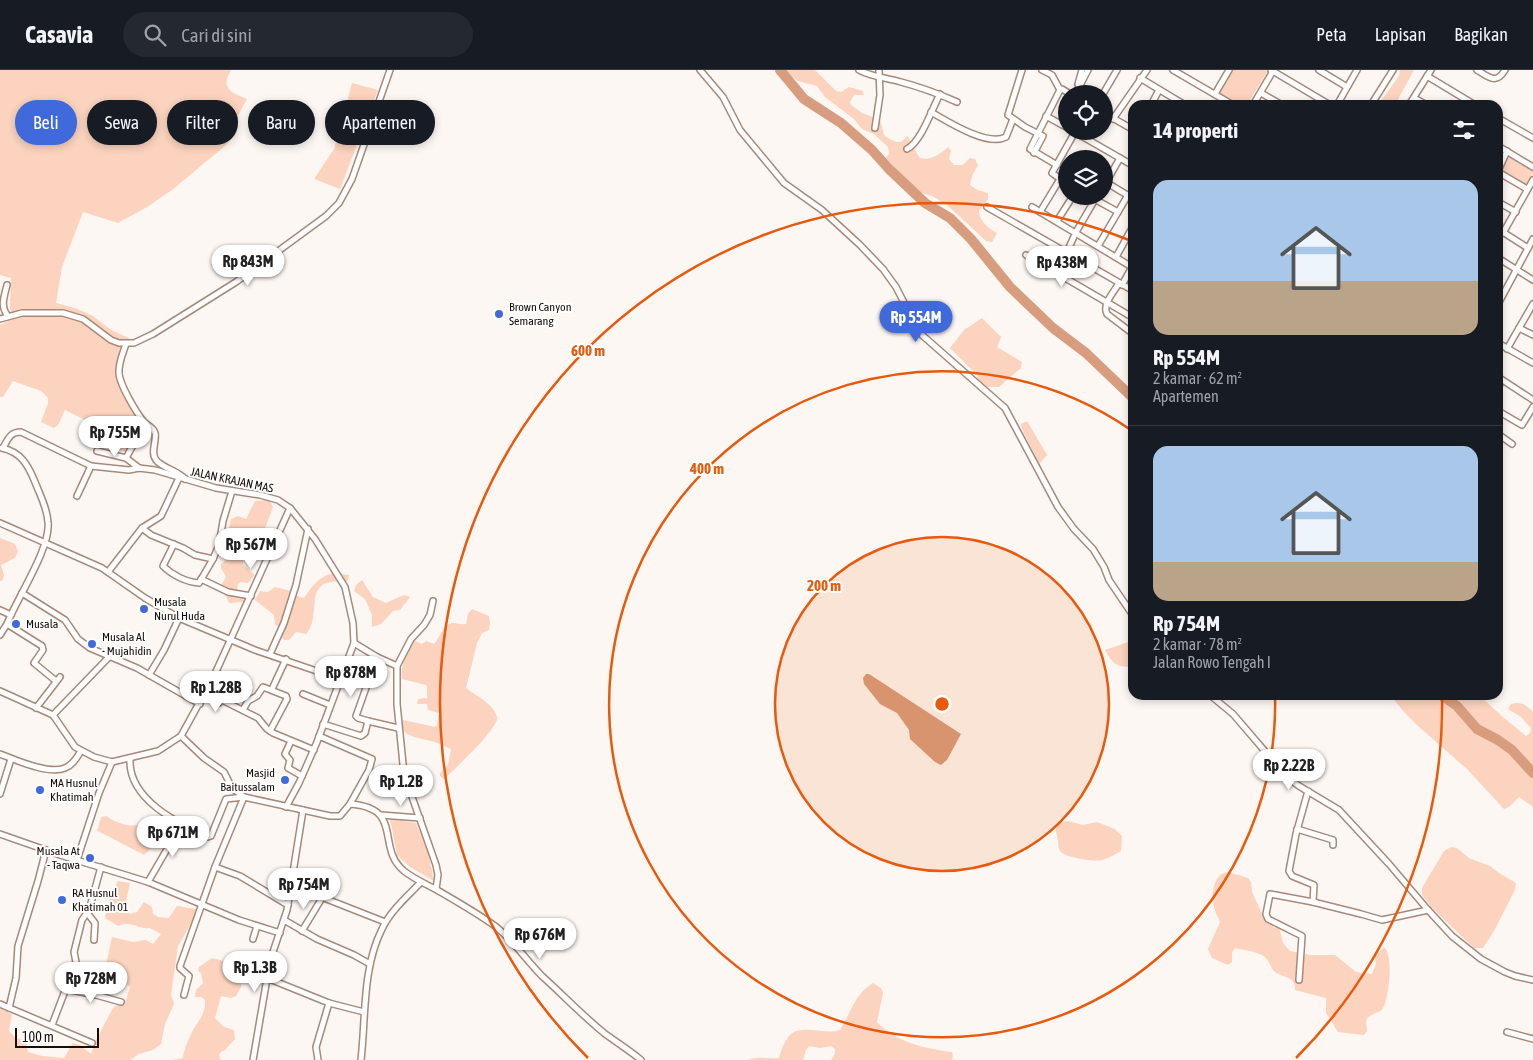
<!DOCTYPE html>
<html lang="id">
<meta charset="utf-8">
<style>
body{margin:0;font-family:"Asap Condensed",sans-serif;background:#242831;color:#f1f3f6;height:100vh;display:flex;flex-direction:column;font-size:19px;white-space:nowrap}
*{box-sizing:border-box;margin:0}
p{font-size:16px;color:#9ea1a6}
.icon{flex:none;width:28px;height:28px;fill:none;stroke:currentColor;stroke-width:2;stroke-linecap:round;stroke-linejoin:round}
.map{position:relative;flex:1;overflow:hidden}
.drawer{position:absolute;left:1128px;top:30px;width:375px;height:600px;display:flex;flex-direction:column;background:#171b24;border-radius:15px;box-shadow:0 2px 8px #0003}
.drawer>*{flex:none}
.top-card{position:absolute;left:15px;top:30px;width:475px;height:45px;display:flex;gap:10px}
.tools{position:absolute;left:1058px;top:15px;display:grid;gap:10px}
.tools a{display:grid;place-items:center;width:55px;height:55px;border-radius:50%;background:#171b24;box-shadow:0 2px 8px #0003;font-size:25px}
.scale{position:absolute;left:15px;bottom:12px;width:84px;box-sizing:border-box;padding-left:5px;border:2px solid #170d07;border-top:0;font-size:14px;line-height:18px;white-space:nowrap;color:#170d07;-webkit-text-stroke:4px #fff;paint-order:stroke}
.price{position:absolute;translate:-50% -42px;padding:0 11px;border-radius:18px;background:#fff;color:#222;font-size:16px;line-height:32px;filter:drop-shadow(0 1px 2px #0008)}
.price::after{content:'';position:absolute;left:50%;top:30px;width:15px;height:11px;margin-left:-8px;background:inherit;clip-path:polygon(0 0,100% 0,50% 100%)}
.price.on{background:#406adb;color:#fff}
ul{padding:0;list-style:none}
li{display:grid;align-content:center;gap:10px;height:265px;padding:0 25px}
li+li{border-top:1px solid #363941}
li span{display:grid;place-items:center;height:155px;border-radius:15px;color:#555}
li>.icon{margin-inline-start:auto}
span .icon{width:90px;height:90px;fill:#fffc;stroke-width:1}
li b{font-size:21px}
h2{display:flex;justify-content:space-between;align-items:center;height:60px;padding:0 25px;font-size:21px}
.tag{padding:0 18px;border-radius:22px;background:#171b24;box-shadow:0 2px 8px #0003;font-size:18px;line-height:45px}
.tag.on{background:#406adb;color:#fff}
header{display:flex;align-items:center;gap:30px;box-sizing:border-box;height:70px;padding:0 25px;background:#171b24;border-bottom:1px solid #363941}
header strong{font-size:24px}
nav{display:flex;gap:28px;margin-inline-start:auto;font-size:18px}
.search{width:350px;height:45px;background:#242831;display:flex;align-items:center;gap:12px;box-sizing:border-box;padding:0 18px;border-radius:28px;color:#9ea1a6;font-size:19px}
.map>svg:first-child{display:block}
.green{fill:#fbd3be}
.water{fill:#d79d7e}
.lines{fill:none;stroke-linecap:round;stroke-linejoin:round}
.river{stroke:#d79d7e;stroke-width:10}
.minor-casing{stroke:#a7897a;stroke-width:8}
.minor{stroke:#fff;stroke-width:5}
.ring{fill:none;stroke:#e8590c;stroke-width:2.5}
.poi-dot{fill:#406adb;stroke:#fff;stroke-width:2}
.labels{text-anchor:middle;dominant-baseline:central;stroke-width:4;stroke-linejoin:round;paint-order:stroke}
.poi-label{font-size:12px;fill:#170d07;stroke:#fff;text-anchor:start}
.street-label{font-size:12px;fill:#170d07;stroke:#fff}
.centre{fill:#e8590c;stroke:#fff;stroke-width:2.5}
.ring-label{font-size:15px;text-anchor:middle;font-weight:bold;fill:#e8590c;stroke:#fff;stroke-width:4;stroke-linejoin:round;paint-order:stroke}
</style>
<header>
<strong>Casavia</strong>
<div class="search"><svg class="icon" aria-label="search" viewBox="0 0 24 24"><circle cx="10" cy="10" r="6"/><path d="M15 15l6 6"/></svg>Cari di sini</div>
<nav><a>Peta</a><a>Lapisan</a><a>Bagikan</a></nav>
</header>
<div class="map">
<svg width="1533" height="990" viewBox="0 0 1533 990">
<rect width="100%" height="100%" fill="#fdf7f3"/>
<g class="green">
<path d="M0 0H231C220 19 231 22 247 29L238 46 235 65 226 75 172 120 147 137 118 153 83 142 62 197 56 233 75 238 93 246 111 260 129 268 119 282 117 307 140 350V355L125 382 120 380 117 366 65 340 58 355 54 358 41 352 48 333V328L41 321 13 311 3 327H0V255L13 249 10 238 11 208 0 205Z"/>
<path d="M783 0H815L836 21 841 22 849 17 863 21 864 25H854L850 32 851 35 862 43 880 50 884 65 888 68 896 72H901L908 66 912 77 916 81 917 84 920 88C930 91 941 84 948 77L951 81 949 89 954 95H963L970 88 975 89 978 95 972 106 970 115 977 120 988 123V129L979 141C979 151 989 159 997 163L992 172 986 171 946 134 934 127 916 121 886 88 889 84 888 77 874 64 862 59 854 49 825 27 817 16 798 11Z"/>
<polygon points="1230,0 1265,0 1267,2 1247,35 1240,35 1217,22"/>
<polygon points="1400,0 1414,0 1395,35 1378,35 1399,6"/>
<polygon points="352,13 378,20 340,119 314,109 334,79"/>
<polygon points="1509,87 1533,100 1533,103 1525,116 1500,102"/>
<polygon points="982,248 1001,267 997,277 1022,292 1021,298 999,317 987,317 977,308 978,306 950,278 964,260"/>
<polygon points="1027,351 1047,385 1039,394 1022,359 1021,354"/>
<polygon points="269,430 273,437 260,472 256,475 246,476 243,480 243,495 255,505 248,513 241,512 238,514 237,519 239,523 248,528 245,532 229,533 225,524 218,521 226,507 221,498 221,494 227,489 230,477 224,473 223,471 228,461 231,449 238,446 246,449 255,431"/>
<polygon points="0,468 15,474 18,481 15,488 1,495 4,505 3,510 0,511"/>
<path d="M334 503 349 505 348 510 346 512C299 506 324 545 306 564L296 562 289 570H284L281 566 283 560 275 554 274 545 255 530 260 521 268 522 275 517 291 521V524L304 528C313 516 317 507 334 503Z"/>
<polygon points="362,510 373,527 386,533 404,525 410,527 400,540 393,541 381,554 372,557 372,545 365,529 354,521 356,515"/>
<path d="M472 539 489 546 490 553 489 560 482 563 477 573 466 618C475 625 494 634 497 647 500 657 454 700 444 709L440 706V703L448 695 451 679 435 672 414 667 407 664 403 660 401 652 403 650 435 657 437 655 439 643 428 640 427 634H417L418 629 427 628V617L426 615 402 609C400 595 407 583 413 570L422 574 426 571 434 574C440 568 443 554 453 553 458 553 461 555 466 554L468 544Z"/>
<path d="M1132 568V597C1116 597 1113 594 1105 580L1128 572Z"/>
<path d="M1390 625H1479L1504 648 1526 666 1530 663 1531 658 1521 647 1508 639 1511 634C1520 631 1527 635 1533 642V737L1519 727 1509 737 1504 739 1467 699 1418 656 1404 642Z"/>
<path d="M106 746C117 753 132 760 144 752L152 762 157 764 158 770 155 775 144 785C128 777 113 768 97 761L101 747Z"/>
<polygon points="390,749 416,753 428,782 434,811 410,797 397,785"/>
<path d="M1068 751 1083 755 1097 752 1115 759 1122 766 1121 781C1115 784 1109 788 1103 790 1095 792 1067 788 1061 782 1057 778 1059 775 1058 771 1057 763 1054 760 1058 752Z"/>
<polygon points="1451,777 1457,778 1469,788 1490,796 1499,803 1516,813 1515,820 1494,861 1483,878 1474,878 1432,838 1422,825 1422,818 1444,781"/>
<path d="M1228 802 1248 808 1251 812 1252 822 1261 842 1274 858 1279 857 1283 873 1290 881 1310 885H1335L1356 902 1372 904 1376 894 1375 886 1384 877C1394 886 1389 930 1382 940L1368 947 1366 951 1367 961 1364 965 1338 962 1326 943V928L1295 920C1297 906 1281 908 1274 901 1269 895 1269 889 1262 885 1254 881 1243 880 1235 878L1232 882V892L1228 895 1212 888 1208 879 1220 852C1218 847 1215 842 1214 837 1211 824 1213 804 1228 802Z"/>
<path d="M118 811 130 813 126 832 123 836 130 844 137 842 144 832 152 837 153 844 158 847 169 848 177 836 196 839V845L178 876 171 924 174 934 165 954 161 974 153 980 139 984 130 990H0V938L12 944 9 961 16 968 26 971 28 982 42 986 64 988 73 973 80 975 91 984 97 968 113 938 126 930 130 917 119 909 110 906 102 912 94 923 82 920 78 917V914L83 909 94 907 107 891 112 867 133 872 146 870 153 874 161 864 150 858C138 860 132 850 118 856L105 848 108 833Z"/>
<path d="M212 888 228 892 230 896 227 907 229 909 241 912V917L236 926 231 928 221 926 215 948 224 957 234 960 235 969 225 980 221 982 219 985 221 990H172L183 988C184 979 189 968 193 960 199 950 206 943 205 930L201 927H195L196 920 203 913 201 903 198 901 199 897Z"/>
<path d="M873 913 881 918 883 923 877 952C895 972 926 979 952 982L953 987 952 990H831L835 984V979L831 976 820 978 809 976 806 980 803 990H748C757 986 769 989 779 988 781 982 783 974 787 969 797 951 823 966 840 960 852 941 853 926 873 913Z"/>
</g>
<polygon class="water" points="866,604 869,604 961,664 947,690 941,695 935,692 910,669 909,660 897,643 880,634 864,614 863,608"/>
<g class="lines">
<g class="river">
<polyline points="780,0 804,29 841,53 872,80 889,99 925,133 950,148 971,169 1010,217 1053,258 1086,283 1132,327"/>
<polyline points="1441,625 1457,636 1477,659 1498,670 1512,680 1533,703"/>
</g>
<g class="minor-casing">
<g id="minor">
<polyline points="700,0 723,27 740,60 784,113 822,140 860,175 883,199 896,217 917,258 922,265 1005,338 1058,437 1074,459 1093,479 1104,497 1109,510 1132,544"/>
<path d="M859 0C872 7 887 8 901 12 920 17 939 24 957 32"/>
<polyline points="1022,0 1008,45 1025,57 1043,66 1034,83"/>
<polyline points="1042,0 1052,5 1060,20"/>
<polyline points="1173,0 1233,35"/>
<polyline points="1271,0 1330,35"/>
<polyline points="1319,0 1347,17"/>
<path d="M1477 0C1489 7 1496 15 1505 0"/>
<polyline points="1427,6 1475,35"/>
<polyline points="1140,8 1185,35"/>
<polyline points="1078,14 1082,0"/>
<polyline points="1076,23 1088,0"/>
<polyline points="1261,23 1282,35"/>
<polyline points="1103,24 1117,0"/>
<polyline points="1215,24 1229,0"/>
<polyline points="1414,28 1427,35"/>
<polyline points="1151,35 1159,20"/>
<polyline points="1253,35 1273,1"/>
<polyline points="1337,35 1357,0"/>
<polyline points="1371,35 1393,0"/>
<polyline points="1409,35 1431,0"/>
<path d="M931 42C947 51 987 77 1006 67L1013 49"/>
<polyline points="1104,43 1132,59"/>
<polyline points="1046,46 1066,57"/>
<polyline points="1498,48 1533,68"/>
<polyline points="1113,49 1147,0"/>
<polyline points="875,58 880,25 879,0"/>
<polyline points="1073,61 1132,95"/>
<polyline points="1498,76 1533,97"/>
<path d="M907 79C921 72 932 39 940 24"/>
<polyline points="1057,95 1030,79 1060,20 1062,19 1070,24"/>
<polyline points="1498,101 1507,81"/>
<polyline points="1498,102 1527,119"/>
<polyline points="1104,111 1132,128"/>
<polyline points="1066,113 1052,103 1075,62"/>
<polyline points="1104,116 1120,88"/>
<polyline points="1089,126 1118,142"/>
<polyline points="1498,132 1516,142"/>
<polyline points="987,137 1132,220"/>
<polyline points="1032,137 1132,197 1122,215"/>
<polyline points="1040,142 1060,109"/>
<polyline points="1057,151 1073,126"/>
<polyline points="1498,159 1528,178"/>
<polyline points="1503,163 1533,110"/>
<polyline points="1098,176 1128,125"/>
<polyline points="1067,182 1076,162 1097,126"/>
<polyline points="1026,185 1132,247"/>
<polyline points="1116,187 1132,158"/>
<polyline points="1498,188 1533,210"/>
<path d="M1119 213C1114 222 1102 234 1107 244L1132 263"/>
<path d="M7 215C4 227 0 237 8 246"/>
<polyline points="1498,234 1533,169"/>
<polyline points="0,249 22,243 63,243 83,249 111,270 119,273 134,273 153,264 236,212 326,146 339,133 352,109 390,0"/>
<polyline points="1519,258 1533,265"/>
<polyline points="1498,273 1533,293"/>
<path d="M126 274C123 283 118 294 119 304 121 317 136 342 144 352 148 356 153 357 155 363 157 371 150 382 156 390 162 398 177 400 185 409"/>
<polyline points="1507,279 1533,234"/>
<polyline points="1498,307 1533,330"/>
<polyline points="1498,318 1502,310"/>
<polyline points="1498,341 1522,355 1533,337"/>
<polyline points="1498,364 1512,374"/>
<path d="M3 378C8 369 10 362 21 362L91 396 129 400 139 398 155 400 216 418 260 425 278 430 290 438 315 469 345 517 353 553 354 573 317 672 299 713 286 737"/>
<polyline points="97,381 126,388 139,398"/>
<polyline points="126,388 145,353"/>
<polyline points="77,426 91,396"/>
<path d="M290 438 214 606 181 666 204 688 224 702 232 718 244 727 330 746H340L350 734C405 738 375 777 404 801 414 809 426 814 437 820 456 831 477 843 495 856 513 870 526 890 542 906 563 925 582 945 604 963 616 972 629 980 641 990"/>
<polyline points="0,453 102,498 145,528 179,548 255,580 340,609"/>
<polyline points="142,458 151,465 183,478 195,485 213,489 219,475 223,451 232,421"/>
<path d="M174 474 163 496C172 505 186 512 199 513L213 489"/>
<polyline points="108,502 142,458 161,446 179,408"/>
<polyline points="201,509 228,522 251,526"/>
<polyline points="22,523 65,550 78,569 90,578 137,598 200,634"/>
<polyline points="433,531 430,545 424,555 411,569 397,596 397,634 404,704 436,795 438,805 436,819"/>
<polyline points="0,540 11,545"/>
<polyline points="7,554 42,576 43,580 34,593 56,611"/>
<path d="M0 565 7 554C17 528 51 478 48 452 47 437 40 425 35 412 28 395 21 382 2 378"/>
<polyline points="354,573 377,587 397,596"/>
<polyline points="270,584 284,553 296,515 308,459"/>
<polyline points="149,605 164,580 179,548"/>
<polyline points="212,609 227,617 222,630 258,648 267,659 273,663 314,680"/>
<polyline points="272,619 286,589"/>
<polyline points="0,621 53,645 75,677 94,687 112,692 158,681 181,666"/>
<polyline points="303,624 330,635"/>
<polyline points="204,625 219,633 222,630"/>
<polyline points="1210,625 1233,644 1287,707 1299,716 1339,740 1389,794 1428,840 1452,866 1481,889 1505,902 1515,906 1533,910"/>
<polyline points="36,638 60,607"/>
<polyline points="243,640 248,631 257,626 263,617 286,626 287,629 270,661"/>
<polyline points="53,645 110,586"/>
<polyline points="368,651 358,648 356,646 377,587"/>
<polyline points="323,654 361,666 365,663 368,651 398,658"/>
<polyline points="319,666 372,689 369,700 350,734"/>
<polyline points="291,671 285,684 290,690 288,698 302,706"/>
<path d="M0 684C16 690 49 705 65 698 73 695 77 687 81 681"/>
<path d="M130 689C128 729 177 753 208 767L211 766 226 729 244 727 215 797 180 896V898L189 906 184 925"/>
<polyline points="1308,721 1296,764 1289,801 1292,806 1314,815 1313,832"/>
<polyline points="0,724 11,689"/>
<polyline points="381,745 420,748"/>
<polyline points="1297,759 1333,770 1333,775"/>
<polyline points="0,764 60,785 148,812 239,850 280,863"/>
<polyline points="77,790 99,723 112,692"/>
<polyline points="215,797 240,806 288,835"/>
<polyline points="148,812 181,755"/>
<polyline points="291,819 324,828 385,852"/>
<polyline points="88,844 95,853 94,870"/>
<polyline points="284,850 317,869 354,885 370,894"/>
<polyline points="302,861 322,828"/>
<polyline points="253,869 257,856"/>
<polyline points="246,886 252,885 270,889"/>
<polyline points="267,908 329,933 364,942"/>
<polyline points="1299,910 1302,866 1268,849 1266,844 1270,824 1313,832 1361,844 1382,850 1428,840"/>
<polyline points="66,919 96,925 121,932"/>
<polyline points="0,934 92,973"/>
<polyline points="9,938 16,908 18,876 38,811 46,780"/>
<polyline points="52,955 76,892 74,882 82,850 89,840 101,797"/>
<polyline points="1507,962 1533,969"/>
<polyline points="253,990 270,891 287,840 303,740"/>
<polyline points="318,990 316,977 329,933"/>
<path d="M361 990C366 947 362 899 382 859 390 841 408 826 421 812"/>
</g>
</g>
<use href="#minor" class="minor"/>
</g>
<circle cx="942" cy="634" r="167" fill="#e8590c" fill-opacity=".12"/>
<g class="ring">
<circle cx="942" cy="634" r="167"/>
<path d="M1275 625A333 333 0 1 1 1131 360"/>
<path d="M588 988A500 500 0 0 1 1129 170M1442 625A500 500 0 0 1 1296 988"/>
</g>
<g class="poi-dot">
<circle cx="499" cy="244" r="5"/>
<circle cx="144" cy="539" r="5"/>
<circle cx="16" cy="554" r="5"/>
<circle cx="92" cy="574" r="5"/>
<circle cx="285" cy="710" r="5"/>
<circle cx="40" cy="720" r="5"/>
<circle cx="90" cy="788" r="5"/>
<circle cx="62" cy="830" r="5"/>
</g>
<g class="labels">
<g class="poi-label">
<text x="509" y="237">Brown Canyon<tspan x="509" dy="14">Semarang</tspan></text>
<text x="154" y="532">Musala<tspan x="154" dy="14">Nurul Huda</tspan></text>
<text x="26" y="554">Musala</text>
<text x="102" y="567">Musala Al<tspan x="102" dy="14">- Mujahidin</tspan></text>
<text x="275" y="703" text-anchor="end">Masjid<tspan x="275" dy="14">Baitussalam</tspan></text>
<text x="50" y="713">MA Husnul<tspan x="50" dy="14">Khatimah</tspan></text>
<text x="80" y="781" text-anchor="end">Musala At<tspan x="80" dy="14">- Taqwa</tspan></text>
<text x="72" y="823">RA Husnul<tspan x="72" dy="14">Khatimah 01</tspan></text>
</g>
<g class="street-label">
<text transform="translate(232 410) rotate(12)">JALAN KRAJAN MAS</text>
</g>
</g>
<circle cx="942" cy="634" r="8" class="centre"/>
<g class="ring-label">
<text x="588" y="286">600 m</text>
<text x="707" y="404">400 m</text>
<text x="824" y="521">200 m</text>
</g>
</svg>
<div class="tools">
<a><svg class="icon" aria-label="locate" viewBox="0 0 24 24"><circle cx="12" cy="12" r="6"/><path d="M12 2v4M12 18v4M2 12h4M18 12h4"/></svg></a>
<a><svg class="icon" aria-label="layers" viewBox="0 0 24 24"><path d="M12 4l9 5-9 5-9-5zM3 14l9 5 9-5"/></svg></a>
</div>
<div class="scale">100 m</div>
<b class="price" style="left:248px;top:217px">Rp 843M</b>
<b class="price" style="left:1062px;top:218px">Rp 438M</b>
<b class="price on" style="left:916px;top:273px">Rp 554M</b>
<b class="price" style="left:115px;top:388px">Rp 755M</b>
<b class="price" style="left:251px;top:500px">Rp 567M</b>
<b class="price" style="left:351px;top:628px">Rp 878M</b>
<b class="price" style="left:216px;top:643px">Rp 1.28B</b>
<b class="price" style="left:1289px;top:721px">Rp 2.22B</b>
<b class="price" style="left:401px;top:737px">Rp 1.2B</b>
<b class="price" style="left:173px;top:788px">Rp 671M</b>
<b class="price" style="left:304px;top:840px">Rp 754M</b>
<b class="price" style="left:540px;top:890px">Rp 676M</b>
<b class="price" style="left:255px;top:923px">Rp 1.3B</b>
<b class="price" style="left:91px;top:934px">Rp 728M</b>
<div class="top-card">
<a class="tag on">Beli</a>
<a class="tag">Sewa</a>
<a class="tag">Filter</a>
<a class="tag">Baru</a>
<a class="tag">Apartemen</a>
</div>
<section class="drawer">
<h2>14 properti<svg class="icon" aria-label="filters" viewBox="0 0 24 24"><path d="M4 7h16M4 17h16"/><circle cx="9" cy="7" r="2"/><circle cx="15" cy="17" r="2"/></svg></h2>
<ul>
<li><span style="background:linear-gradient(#a9c7e8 65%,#b9a48a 0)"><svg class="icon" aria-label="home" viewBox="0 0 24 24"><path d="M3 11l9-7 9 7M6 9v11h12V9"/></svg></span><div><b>Rp 554M</b><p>2 kamar · 62 m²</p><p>Apartemen</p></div></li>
<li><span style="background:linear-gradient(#a9c7e8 75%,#b9a48a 0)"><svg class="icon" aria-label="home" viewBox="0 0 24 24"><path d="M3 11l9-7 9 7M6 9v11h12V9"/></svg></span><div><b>Rp 754M</b><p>2 kamar · 78 m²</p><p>Jalan Rowo Tengah I</p></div></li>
</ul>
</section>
</div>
